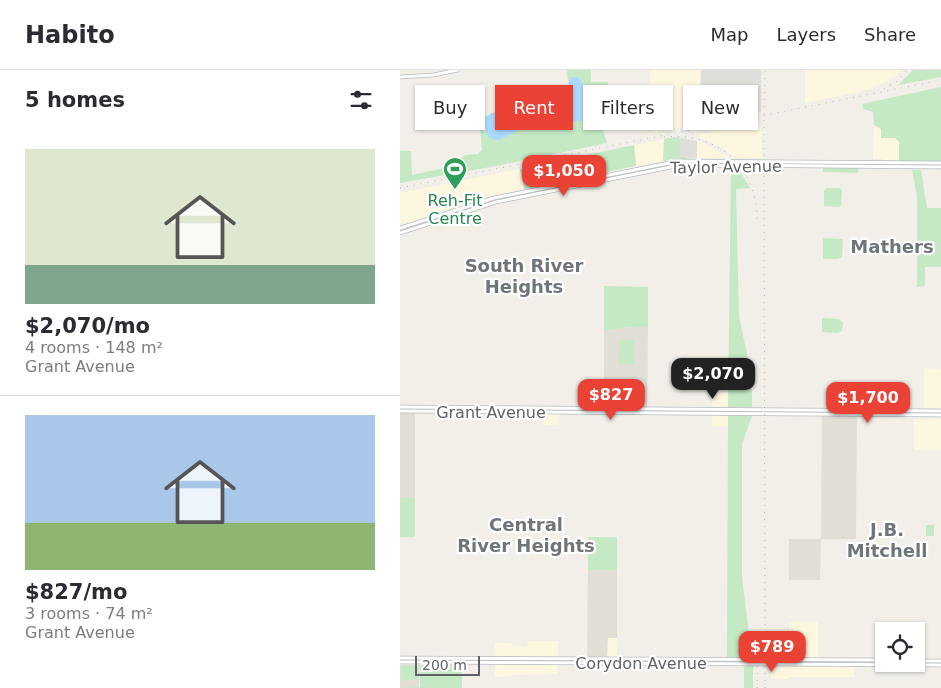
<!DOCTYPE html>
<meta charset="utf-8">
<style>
body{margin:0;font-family:"DejaVu Sans",sans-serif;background:#f7f7f7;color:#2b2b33;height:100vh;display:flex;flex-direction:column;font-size:19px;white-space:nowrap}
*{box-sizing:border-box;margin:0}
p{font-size:16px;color:#7c7c81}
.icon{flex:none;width:28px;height:28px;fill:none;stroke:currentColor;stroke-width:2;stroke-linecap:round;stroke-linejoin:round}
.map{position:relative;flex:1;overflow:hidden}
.side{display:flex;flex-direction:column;background:#fff;width:400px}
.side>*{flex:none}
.guide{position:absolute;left:15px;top:15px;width:450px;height:45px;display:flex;gap:10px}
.controls{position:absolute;left:475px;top:552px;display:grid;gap:10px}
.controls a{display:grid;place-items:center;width:50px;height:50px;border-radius:0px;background:#fff;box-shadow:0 1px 4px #0004;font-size:25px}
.scale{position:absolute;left:15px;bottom:12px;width:65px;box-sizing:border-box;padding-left:5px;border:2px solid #5f6368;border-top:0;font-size:14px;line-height:18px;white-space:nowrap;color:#5f6368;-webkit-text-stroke:4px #fff;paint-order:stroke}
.price{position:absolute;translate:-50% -42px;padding:0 11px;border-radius:10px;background:#ea4335;color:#fff;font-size:16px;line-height:32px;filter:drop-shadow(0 1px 2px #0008)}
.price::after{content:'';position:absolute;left:50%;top:30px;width:15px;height:11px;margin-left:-8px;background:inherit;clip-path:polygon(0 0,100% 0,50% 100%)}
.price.current{background:#222;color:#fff}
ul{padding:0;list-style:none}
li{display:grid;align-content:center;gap:10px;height:265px;padding:0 25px}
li+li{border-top:1px solid #e1e1e2}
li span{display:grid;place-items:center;height:155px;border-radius:0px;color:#555}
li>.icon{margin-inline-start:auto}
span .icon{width:90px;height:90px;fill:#fffc;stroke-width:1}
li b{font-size:21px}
h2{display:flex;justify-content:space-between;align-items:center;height:60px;padding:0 25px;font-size:21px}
.pill{padding:0 18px;border-radius:0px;background:#fff;box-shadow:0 1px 4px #0004;font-size:18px;line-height:45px}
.pill.current{background:#ea4335;color:#fff}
header{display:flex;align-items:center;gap:30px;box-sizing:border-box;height:70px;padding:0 25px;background:#fff;border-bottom:1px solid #e1e1e2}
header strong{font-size:24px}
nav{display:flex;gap:28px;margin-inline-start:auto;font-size:18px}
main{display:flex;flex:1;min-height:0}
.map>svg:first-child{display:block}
.commercial{fill:#fef7e0}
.industrial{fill:#e0deda}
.education{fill:#e1ded6}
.green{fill:#c5e8c5}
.water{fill:#aadaff}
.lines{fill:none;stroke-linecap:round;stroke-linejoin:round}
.secondary-casing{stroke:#b6babf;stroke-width:4.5}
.secondary{stroke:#fff;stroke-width:3}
.rail{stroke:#b6b7b8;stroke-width:1;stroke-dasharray:1 6;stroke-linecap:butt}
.labels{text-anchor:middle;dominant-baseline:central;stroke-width:4.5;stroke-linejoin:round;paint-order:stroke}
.street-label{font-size:16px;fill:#5f6368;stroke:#fff}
.leisure-label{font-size:16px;fill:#27864d;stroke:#fff}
.neighbourhood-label{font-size:18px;font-weight:bold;fill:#70757a;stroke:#fff}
</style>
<header>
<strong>Habito</strong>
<nav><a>Map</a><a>Layers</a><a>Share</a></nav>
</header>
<main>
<section class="side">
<h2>5 homes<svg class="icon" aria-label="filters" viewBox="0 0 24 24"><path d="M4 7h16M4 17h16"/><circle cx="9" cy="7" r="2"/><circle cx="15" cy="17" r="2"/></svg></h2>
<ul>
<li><span style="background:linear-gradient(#dfe7d0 75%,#7fa58c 0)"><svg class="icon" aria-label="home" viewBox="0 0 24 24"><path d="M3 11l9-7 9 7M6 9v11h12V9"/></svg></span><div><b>$2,070/mo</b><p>4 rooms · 148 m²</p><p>Grant Avenue</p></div></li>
<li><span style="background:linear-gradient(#a9c7e8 70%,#8fb573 0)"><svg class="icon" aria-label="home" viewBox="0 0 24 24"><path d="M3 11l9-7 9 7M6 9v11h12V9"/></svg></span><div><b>$827/mo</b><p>3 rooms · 74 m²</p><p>Grant Avenue</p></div></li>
</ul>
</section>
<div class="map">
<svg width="541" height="618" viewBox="0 0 541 618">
<rect width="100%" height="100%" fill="#f1efe8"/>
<g class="commercial">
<polygon points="250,0 300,0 300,54 252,63"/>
<polygon points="405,0 502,0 495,7 475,17 460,22 405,33"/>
<polygon points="361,52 362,88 335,88 323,78 300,68 300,64"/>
<polygon points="474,55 495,68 499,72 499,90 483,90 481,87 481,89 473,89"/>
<polygon points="264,69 263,91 236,96 234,75"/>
<polygon points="297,71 308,75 329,88 297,88"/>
<polygon points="120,99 124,119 84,127 13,151 0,153 0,123"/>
<polygon points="524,298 541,299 541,338 524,338"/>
<polygon points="312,322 328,323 328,339 312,339"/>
<rect x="485" y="329" width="15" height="12"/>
<polygon points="128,342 159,342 159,355 144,355 144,349 128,348"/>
<rect x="312" y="344" width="16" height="12"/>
<rect x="514" y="349" width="27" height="31"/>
<polygon points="389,552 418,552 418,589 367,588 367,577 389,577"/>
<polygon points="208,568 217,568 217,588 207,588"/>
<polygon points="128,571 158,571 158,588 95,588 95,573 111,573 112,576 127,577"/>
<polygon points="95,592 158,593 158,604 112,605 111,606 95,607"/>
<polygon points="371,595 455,596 454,607 389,607 389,609 371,609"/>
</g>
<g class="industrial">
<polygon points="301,0 361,0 361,42 300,54"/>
<polygon points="280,68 297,71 297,88 280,88"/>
</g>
<g class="education">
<polygon points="226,257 248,257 247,339 204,338 204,260 220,259"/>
<rect x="0" y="341" width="15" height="87"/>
<polygon points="422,344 457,345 456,469 421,469 420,510 389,510 389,469 421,469"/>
<polygon points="188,500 217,500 217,568 208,568 207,588 187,588"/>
<rect x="0" y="595" width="19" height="23"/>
</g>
<g class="green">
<polygon points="167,0 191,0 191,12 208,12 208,56 202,57 207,73 96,96 0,113 0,81 11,81 12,105 50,97 65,85 78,84 82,80 79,45 87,46 94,42 109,44 119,38 128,37 139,38 145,42 161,41 167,34 169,11 168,12"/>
<polygon points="513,0 541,0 541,7 498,15"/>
<polygon points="541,17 541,93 499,92 499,72 495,68 481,68 481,59 474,55 473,42 463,39 462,34"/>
<polygon points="276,67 280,68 280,88 294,88 263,91 264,69"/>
<polygon points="234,75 236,96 124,119 124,118 120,99"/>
<polygon points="423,96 459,96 458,103 423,102"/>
<polygon points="331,98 338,98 350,118 336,119 339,247 352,306 352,337 328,337"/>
<polygon points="512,100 521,100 527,138 541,138 541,197 525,197 525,216 517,217 517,126"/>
<polygon points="426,118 439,118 442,120 441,136 439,137 424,136 424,120"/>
<polygon points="423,168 442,169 443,173 442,187 438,189 423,189"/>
<polygon points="204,216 248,217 248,257 226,257 220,259 204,260"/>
<polygon points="422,248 439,249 443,253 442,261 438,263 422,262"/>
<polygon points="220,270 234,270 234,294 219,294"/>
<polygon points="328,346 352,346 342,374 342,508 352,587 327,587"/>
<rect x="0" y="428" width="15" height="39"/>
<rect x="526" y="455" width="8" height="11"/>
<rect x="188" y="467" width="29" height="33"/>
<polygon points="19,595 62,595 62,618 2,618 20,617"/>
<polygon points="1,596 18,596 17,610 1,610"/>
<rect x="344" y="596" width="9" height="22"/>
</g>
<path class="water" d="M172 7H178L185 18C190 21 196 17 200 21L199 33 201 39 199 47 195 50 174 51 161 54 146 60H119L99 70 91 69 86 63 85 49 91 43 108 44 127 37 134 38 144 42H161C172 33 163 17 172 7Z"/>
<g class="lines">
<g class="secondary-casing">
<g id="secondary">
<polyline points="0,7 33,5 58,0"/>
<polyline points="0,158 94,128 279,91 541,93"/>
<polyline points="0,163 96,132 281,95 541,97"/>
<polyline points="0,337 541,341"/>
<polyline points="0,341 541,345"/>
<polyline points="0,588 484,590"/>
<polyline points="516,591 541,591"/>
<polyline points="0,592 541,595"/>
</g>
</g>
<use href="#secondary" class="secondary"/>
<g class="rail">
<polyline points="484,19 499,10 507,0"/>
<path d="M264 67C318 62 357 96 357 150"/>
<polyline points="0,118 541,10"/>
<polyline points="357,618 357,572"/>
<polyline points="365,618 364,46 365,0"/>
</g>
</g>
<defs>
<g id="stadium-pin" transform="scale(1.25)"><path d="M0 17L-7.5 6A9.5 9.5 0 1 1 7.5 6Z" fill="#2e9e5b" stroke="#fff"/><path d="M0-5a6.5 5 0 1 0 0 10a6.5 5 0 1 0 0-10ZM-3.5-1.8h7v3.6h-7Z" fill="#fff"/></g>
</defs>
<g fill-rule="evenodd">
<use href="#stadium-pin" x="55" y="99"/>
</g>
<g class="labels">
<g class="street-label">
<text transform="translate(326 97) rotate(-1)">Taylor Avenue</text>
<text x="91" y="342">Grant Avenue</text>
<text x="241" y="593">Corydon Avenue</text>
</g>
<g class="leisure-label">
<text x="55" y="130">Reh-Fit<tspan x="55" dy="18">Centre</tspan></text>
</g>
<g class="neighbourhood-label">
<text x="492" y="176">Mathers</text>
<text x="124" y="195">South River<tspan x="124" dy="21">Heights</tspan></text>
<text x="126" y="454">Central<tspan x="126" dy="21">River Heights</tspan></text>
<text x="487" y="459">J.B.<tspan x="487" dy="21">Mitchell</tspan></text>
</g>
</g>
</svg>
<div class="controls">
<a><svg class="icon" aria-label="locate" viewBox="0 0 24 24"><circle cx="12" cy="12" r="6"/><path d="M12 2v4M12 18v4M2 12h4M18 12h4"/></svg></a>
</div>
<div class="scale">200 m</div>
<b class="price" style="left:164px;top:127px">$1,050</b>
<b class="price current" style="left:313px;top:330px">$2,070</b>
<b class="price" style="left:211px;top:351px">$827</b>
<b class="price" style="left:468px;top:354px">$1,700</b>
<b class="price" style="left:372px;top:603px">$789</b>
<div class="guide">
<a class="pill">Buy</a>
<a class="pill current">Rent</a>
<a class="pill">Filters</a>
<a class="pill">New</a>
</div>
</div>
</main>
